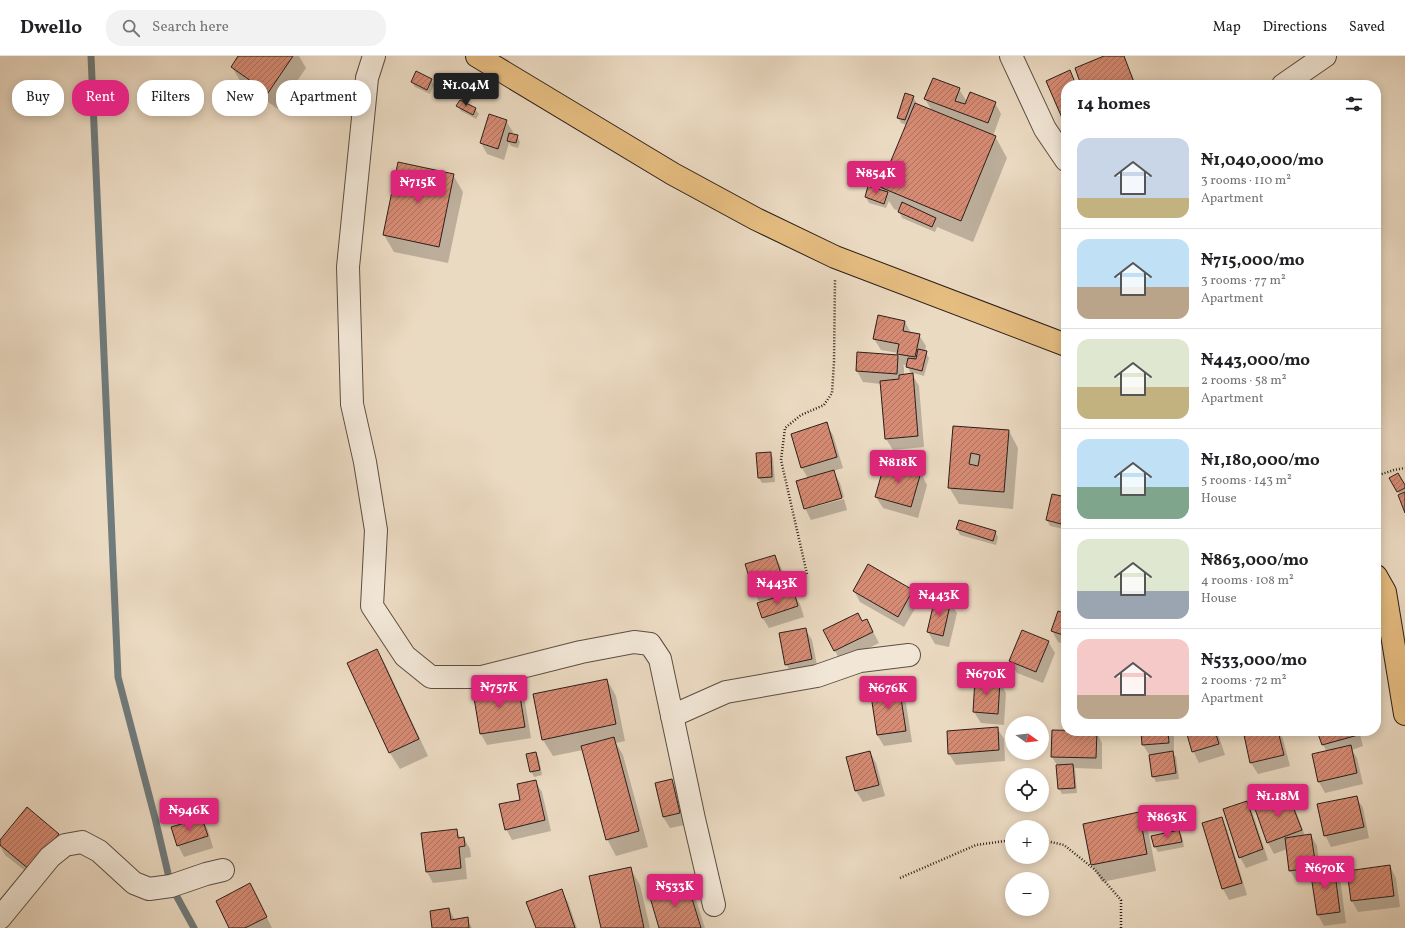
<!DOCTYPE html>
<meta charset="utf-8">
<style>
body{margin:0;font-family:Vollkorn,serif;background:#f2f2f2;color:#202124;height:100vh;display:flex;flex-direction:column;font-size:15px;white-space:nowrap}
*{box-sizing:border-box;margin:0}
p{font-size:13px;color:#757577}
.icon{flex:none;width:22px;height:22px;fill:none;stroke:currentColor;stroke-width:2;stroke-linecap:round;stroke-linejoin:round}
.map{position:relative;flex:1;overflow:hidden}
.drawer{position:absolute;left:1061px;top:24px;width:320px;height:656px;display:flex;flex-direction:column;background:#fff;border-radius:16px;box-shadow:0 2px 10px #0003}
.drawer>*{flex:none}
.hud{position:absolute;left:12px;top:24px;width:380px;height:36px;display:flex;gap:8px}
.needle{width:26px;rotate:104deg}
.fabs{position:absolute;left:1005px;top:660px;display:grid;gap:8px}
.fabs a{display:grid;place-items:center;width:44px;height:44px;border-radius:50%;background:#fff;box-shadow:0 2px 10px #0003;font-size:20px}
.price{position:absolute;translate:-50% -34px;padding:0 9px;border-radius:4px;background:#db2777;color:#fff;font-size:13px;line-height:26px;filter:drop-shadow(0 1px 2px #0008)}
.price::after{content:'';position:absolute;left:50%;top:24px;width:12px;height:9px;margin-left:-6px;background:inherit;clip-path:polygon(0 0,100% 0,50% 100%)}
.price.active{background:#222;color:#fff}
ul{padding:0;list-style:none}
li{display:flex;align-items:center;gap:12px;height:100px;padding:0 16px}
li+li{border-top:1px solid #e0e0e0}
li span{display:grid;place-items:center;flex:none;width:112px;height:80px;border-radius:12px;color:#555}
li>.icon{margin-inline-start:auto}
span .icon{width:48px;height:48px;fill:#fffc;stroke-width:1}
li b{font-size:17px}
h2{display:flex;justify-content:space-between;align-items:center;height:48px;padding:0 16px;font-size:17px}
.chip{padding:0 14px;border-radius:16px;background:#fff;box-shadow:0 2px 10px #0003;font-size:14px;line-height:36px}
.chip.active{background:#db2777;color:#fff}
header{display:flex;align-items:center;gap:24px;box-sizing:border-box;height:56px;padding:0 20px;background:#fff;border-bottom:1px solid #e0e0e0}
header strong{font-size:19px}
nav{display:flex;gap:22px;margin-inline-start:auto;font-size:14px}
.search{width:280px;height:36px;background:#f2f2f2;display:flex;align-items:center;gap:10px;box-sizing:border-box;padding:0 14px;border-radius:16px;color:#757577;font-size:15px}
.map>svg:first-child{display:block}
.shadow{fill:#0003}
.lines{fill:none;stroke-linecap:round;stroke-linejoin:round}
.stream{stroke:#6f7b7c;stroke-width:7}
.building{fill:url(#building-hatch);stroke:#2b1f19;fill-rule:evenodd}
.minor-casing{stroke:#5b4e43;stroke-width:24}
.major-casing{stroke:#2b1f19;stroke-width:24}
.path{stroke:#2b1f19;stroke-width:2.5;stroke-dasharray:1 2;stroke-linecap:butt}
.minor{stroke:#f2e7d7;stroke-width:22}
.major{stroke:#e6bd81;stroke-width:22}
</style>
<header>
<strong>Dwello</strong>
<div class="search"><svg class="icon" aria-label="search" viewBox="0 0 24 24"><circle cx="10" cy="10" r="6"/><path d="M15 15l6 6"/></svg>Search here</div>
<nav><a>Map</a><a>Directions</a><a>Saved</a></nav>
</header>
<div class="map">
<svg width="1405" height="872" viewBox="0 0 1405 872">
<defs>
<pattern id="building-hatch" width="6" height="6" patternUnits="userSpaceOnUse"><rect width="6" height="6" fill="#d68b74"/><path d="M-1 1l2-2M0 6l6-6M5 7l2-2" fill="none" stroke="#ae715e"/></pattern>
</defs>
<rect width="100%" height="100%" fill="#ebdac2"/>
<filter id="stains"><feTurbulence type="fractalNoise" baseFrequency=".005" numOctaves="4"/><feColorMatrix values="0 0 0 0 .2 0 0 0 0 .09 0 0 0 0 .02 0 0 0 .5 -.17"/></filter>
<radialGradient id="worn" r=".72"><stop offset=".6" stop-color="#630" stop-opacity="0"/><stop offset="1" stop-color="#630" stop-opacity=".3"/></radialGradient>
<g class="shadow">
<polygon points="239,0 299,0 306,12 278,53 242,28 232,11"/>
<polygon points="1107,0 1124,0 1136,29 1083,29"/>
<polygon points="431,24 434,29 430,38 415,31 412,26"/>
<polygon points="959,33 967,46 995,47 1001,58 993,80 995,80 1007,102 973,186 937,171 935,176 902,162 899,155 894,153 889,145 886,152 869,147 866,141 884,136 881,131 907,69 901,67 898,61 913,41 916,46 915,48 932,55 925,43"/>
<polygon points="458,50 475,53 479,58 476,63 461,55"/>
<polygon points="506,65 513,76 512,79 517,80 520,86 518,92 511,90 509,87 504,104 487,98 481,87"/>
<polygon points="453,119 463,136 448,207 394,196 384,179"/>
<polygon points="905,266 911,277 919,279 926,290 925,296 929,302 924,320 910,316 907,309 903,309 904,311 904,319 912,318 919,330 924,391 893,394 886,383 881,328 863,326 857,315 858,297 900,300 898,297 881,294 874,283"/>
<polygon points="826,368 833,379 843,412 833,415 840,427 844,441 806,451 806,453 844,443 847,454 811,464 805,452 808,422 802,412"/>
<polygon points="954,371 1009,375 1018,392 1013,453 959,448 949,431"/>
<polygon points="770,397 773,402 775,426 762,427 759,422"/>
<polygon points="921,417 927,429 918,462 883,452 876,441"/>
<polygon points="1390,423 1405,431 1405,455 1400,439"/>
<polygon points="1053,439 1066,443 1066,464 1064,473 1050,470 1047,464"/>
<polygon points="959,465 995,476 998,481 996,489 960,479 957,473"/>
<polygon points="775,500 781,511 789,538 793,537 800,548 804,561 769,572 762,561 760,547 756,540 746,509"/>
<polygon points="854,535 912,535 919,546 904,571 860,546"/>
<polygon points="936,543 950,546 957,557 949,591 935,588 928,576"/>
<polygon points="1066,559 1066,589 1058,586 1052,575"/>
<polygon points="867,564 879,587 841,606 824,574 862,566"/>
<polygon points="805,573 812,584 818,614 793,620 786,608"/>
<polygon points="1048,585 1055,597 1043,627 1017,617 1010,605"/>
<polygon points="377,594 386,610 428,700 400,713 390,697 348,607"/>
<polygon points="607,624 616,640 625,685 616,687 623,699 648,791 616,800 607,783 583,694 553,700 543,684"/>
<polygon points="976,624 1000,626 1006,637 1004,669 981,667 974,656"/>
<polygon points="518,629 524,640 531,682 487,689 481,678 474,637"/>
<polygon points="899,630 905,641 912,686 884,690 877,679"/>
<polygon points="997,672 1004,683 1005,705 956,709 949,698"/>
<polygon points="1096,675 1102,687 1102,713 1075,712 1077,737 1062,738 1059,732 1057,709 1052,701"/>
<polygon points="1142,675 1174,675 1174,699 1176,701 1179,723 1156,726 1153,720 1150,700 1143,689"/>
<polygon points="1187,675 1217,675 1225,699 1199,707 1193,695"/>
<polygon points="1242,675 1279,675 1283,683 1290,710 1258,718 1251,707 1246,682"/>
<polygon points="1318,675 1359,675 1363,690 1352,694 1357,702 1363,728 1325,737 1319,726 1327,696 1323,689"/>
<polygon points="870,696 876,707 885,740 863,746 856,735 848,701"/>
<polygon points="536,697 539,703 542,719 534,721 531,715"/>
<polygon points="671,724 678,735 685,769 670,772 663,761"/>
<polygon points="535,725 542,736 551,775 512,784 506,773 521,744"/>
<polygon points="1288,739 1294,750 1305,780 1311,779 1317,790 1320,813 1333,811 1340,822 1346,867 1324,870 1318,859 1313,823 1297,826 1290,815 1287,793 1274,798 1268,787"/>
<polygon points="1356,741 1363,752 1369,782 1331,791 1325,779"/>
<polygon points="1246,746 1253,758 1268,804 1246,812 1240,801"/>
<polygon points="1138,757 1148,774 1156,815 1102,826 1092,809 1084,768"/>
<polygon points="1221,762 1227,773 1247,839 1229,844 1223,833 1203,768"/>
<polygon points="202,763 208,774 213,792 184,801 178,789"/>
<polygon points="456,774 461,783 464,782 470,793 471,801 465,802 467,823 433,827 427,816"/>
<polygon points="1179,775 1182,780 1184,791 1158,796 1155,791"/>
<polygon points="58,778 65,790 37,824 5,799 0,790 0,786"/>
<polygon points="1390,810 1396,822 1400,851 1358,856 1352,845 1348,816"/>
<polygon points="630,812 640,829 650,872 602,872"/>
<polygon points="687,827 696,844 705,872 660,872"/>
<polygon points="561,834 568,846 577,872 537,872"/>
<polygon points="256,840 272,872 230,872"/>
<polygon points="449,853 455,864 467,863 472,872 433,872"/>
</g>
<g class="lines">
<polyline class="stream" points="91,0 118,621 155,762 171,830 194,872"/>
</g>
<g class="building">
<polygon points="238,0 293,0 268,37 231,11"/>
<polygon points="1104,0 1124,0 1135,29 1081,29 1075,12"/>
<polygon points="1070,14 1076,29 1066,29 1066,71 1046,25"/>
<polygon points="416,15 432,23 427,34 411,26"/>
<polygon points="933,22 960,32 955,45 965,48 970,36 996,46 988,67 924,43"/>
<polygon points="905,37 914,40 905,64 897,62"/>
<polygon points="460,44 476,52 473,59 456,50"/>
<polygon points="915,47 996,80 961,165 880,131"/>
<polygon points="489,58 507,64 498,93 480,87"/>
<polygon points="509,77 518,79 516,87 507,85"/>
<polygon points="398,106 454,118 439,191 383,179"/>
<polygon points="868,130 888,136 884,148 865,141"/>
<polygon points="902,146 936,162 932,171 898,156"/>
<polygon points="878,259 905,265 903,275 920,278 915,301 897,298 899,288 873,283"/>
<polygon points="918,293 927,295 922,315 906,311 908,302 916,303"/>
<polygon points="857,296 898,299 897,318 856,315"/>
<polygon points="913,317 918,380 885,383 880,325 899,323 899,319"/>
<polygon points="827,366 837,401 801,412 791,378"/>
<path d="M953 370 1009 374 1004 436 948 432ZM971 397 980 399 978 410 969 408Z"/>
<polygon points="771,396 772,421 758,422 756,397"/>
<polygon points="885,406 921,416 911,451 875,441"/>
<polygon points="834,414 842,442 804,453 796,425"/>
<polygon points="1398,417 1405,429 1405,432 1397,436 1389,422"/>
<polygon points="1405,436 1405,457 1398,439"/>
<polygon points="1052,438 1066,441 1061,468 1046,464"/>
<polygon points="959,464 996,475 993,485 956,473"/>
<polygon points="775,499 785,530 755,540 745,508"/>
<polygon points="868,508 913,534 898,561 853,535"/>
<polygon points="794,536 798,550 762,562 757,547"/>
<polygon points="935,542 951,545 943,580 927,576"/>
<polygon points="1058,555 1066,558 1066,580 1051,575"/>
<polygon points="858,557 862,565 867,563 873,576 834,595 823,574"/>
<polygon points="806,572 812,603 785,609 779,577"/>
<polygon points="1022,574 1049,585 1036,616 1009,605"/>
<polygon points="377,593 419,683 389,697 347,607"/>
<polygon points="607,623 616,668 542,684 533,638"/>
<polygon points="975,623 1000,625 998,658 973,656"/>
<polygon points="518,628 525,671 480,678 473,636"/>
<polygon points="899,629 906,675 877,679 870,633"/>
<polygon points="998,671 999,694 948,698 947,675"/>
<polygon points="1052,674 1097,675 1096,702 1051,701"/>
<polygon points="1141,675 1168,675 1169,687 1142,689"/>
<polygon points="1186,675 1215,675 1219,688 1192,696"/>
<polygon points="1260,675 1278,675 1284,699 1250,707 1244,679"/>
<polygon points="1317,675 1356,675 1358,679 1322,689"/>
<polygon points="614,681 639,775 606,784 581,690"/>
<polygon points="1351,689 1357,717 1318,726 1312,698"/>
<polygon points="870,695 879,729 855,735 846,701"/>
<polygon points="1173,695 1176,717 1152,721 1149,699"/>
<polygon points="536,696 540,714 530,716 526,698"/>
<polygon points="1073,708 1075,732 1058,733 1056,709"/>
<polygon points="672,723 680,757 663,761 655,727"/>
<polygon points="536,724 545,764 505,774 499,748 520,744 517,728"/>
<polygon points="1288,738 1302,774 1267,787 1254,750"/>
<polygon points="1357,740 1364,771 1324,780 1317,748"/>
<polygon points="1247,745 1263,793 1239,802 1223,753"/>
<polygon points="27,751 59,778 30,814 0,789 0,784"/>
<polygon points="1139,756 1147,798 1091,809 1083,768"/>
<polygon points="1222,761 1242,827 1222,833 1202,767"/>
<polygon points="202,762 208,780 177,790 171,771"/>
<polygon points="457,773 458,782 464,781 465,790 459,791 461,812 426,816 421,777"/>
<polygon points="1179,774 1182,786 1154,791 1151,780"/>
<polygon points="1311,778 1316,811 1289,815 1285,782"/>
<polygon points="1390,809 1394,840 1351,845 1347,815"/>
<polygon points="1334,810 1340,856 1317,859 1310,813"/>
<polygon points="631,811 644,872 601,872 589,820"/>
<polygon points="687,826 701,872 659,872 649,838"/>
<polygon points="250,827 267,861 245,872 229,872 216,845"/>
<polygon points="562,833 575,872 536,872 526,846"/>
<polygon points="449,852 451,864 468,861 469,872 432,872 430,855"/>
</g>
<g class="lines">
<g class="minor-casing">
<g id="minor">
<polyline points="374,0 367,22 348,211 352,348 365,406 376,474 372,550 405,600 431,621 482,621 581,596 634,586 650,588 660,603 694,763 714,849"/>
<polyline points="1011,0 1045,73 1066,104"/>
<polyline points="1283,29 1325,0"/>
<polyline points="672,660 726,636 817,620 860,605 909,599"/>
<polyline points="0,862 50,801 65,789 82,786 99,795 134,827 149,833 171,830 206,818 223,814"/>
</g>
</g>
<g class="major-casing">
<g id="major">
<polyline points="477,0 673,118 756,163 835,201 1066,289"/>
<polyline points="1376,520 1385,536 1405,658"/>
</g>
</g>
<g class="path">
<polyline points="1376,420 1394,414 1405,412"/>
<polyline points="807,518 781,404 785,372 801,359 824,349 832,337 834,306 835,224"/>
<polyline points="1042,784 1064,789 1094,813 1121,844 1121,872"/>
<polyline points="900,822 976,789 1012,784"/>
</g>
<use href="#minor" class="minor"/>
<use href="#major" class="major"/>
</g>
<rect width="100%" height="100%" filter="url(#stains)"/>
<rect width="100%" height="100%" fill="url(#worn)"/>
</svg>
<div class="fabs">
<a><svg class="needle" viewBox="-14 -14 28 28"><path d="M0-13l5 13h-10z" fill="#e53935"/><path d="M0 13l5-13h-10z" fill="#757577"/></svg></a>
<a><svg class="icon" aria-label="locate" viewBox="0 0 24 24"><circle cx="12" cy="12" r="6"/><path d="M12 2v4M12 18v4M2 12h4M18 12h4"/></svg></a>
<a>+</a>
<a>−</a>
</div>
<b class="price active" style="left:466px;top:51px">₦1.04M</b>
<b class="price" style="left:876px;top:139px">₦854K</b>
<b class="price" style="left:418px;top:148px">₦715K</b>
<b class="price" style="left:898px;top:428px">₦818K</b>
<b class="price" style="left:777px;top:549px">₦443K</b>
<b class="price" style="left:939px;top:561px">₦443K</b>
<b class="price" style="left:986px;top:640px">₦670K</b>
<b class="price" style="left:499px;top:653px">₦757K</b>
<b class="price" style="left:888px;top:654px">₦676K</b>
<b class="price" style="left:1278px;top:762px">₦1.18M</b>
<b class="price" style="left:189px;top:776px">₦946K</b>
<b class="price" style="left:1167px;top:783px">₦863K</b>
<b class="price" style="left:1325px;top:834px">₦670K</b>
<b class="price" style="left:675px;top:852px">₦533K</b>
<div class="hud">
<a class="chip">Buy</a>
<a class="chip active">Rent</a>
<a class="chip">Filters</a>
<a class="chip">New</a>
<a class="chip">Apartment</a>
</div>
<section class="drawer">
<h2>14 homes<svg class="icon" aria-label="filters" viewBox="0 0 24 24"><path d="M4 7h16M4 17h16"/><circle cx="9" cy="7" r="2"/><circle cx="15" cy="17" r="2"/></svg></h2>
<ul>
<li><span style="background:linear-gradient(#c9d6e8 75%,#c2b280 0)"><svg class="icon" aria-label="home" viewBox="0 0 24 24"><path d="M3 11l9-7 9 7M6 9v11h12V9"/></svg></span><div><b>₦1,040,000/mo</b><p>3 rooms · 110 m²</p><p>Apartment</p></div></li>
<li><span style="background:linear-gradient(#bfe0f5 60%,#b9a48a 0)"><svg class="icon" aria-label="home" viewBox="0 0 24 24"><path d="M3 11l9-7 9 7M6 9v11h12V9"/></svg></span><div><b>₦715,000/mo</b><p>3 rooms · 77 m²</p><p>Apartment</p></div></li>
<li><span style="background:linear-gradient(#dfe7d0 60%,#c2b280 0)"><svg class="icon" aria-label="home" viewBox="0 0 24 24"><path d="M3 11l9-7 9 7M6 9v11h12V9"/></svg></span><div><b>₦443,000/mo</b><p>2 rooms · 58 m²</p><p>Apartment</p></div></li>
<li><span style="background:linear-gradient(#bfe0f5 60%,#7fa58c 0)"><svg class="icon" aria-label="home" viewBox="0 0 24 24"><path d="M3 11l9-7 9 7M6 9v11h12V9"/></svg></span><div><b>₦1,180,000/mo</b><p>5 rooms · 143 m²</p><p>House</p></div></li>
<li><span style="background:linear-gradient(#dfe7d0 65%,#9aa5b1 0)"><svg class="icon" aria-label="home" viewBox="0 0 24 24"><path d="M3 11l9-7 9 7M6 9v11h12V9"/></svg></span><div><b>₦863,000/mo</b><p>4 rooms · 108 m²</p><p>House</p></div></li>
<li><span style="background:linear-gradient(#f6c9c9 70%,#b9a48a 0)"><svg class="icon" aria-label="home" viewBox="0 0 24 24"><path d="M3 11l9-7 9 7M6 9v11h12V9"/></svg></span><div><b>₦533,000/mo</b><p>2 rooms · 72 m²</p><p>Apartment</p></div></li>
</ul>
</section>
</div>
